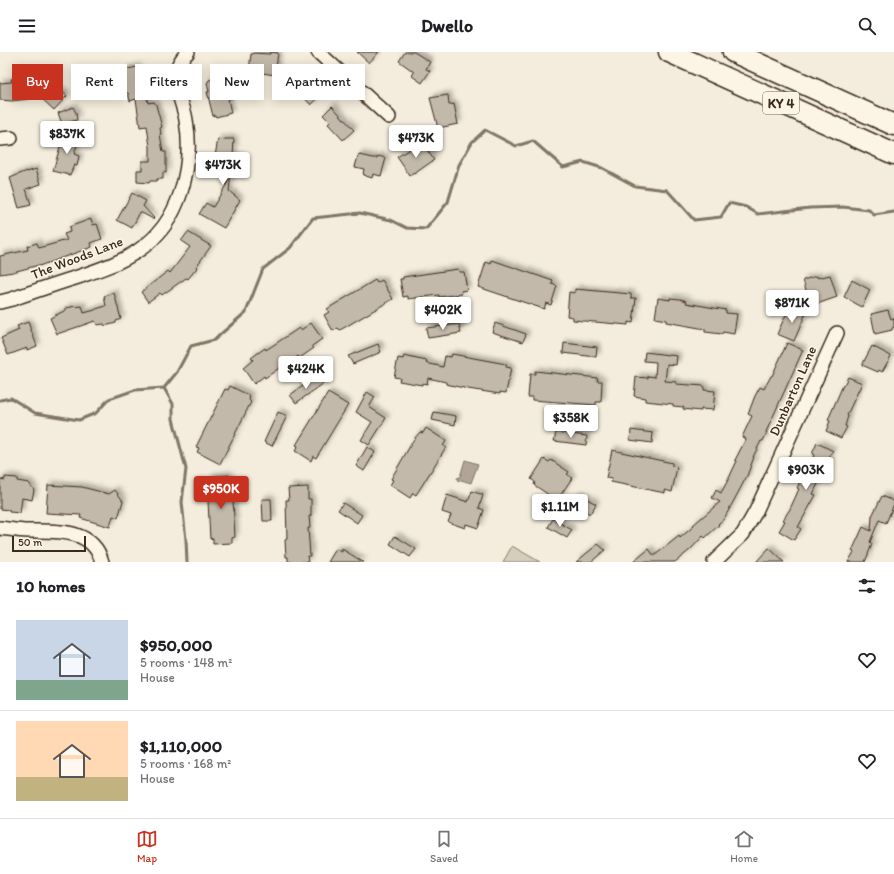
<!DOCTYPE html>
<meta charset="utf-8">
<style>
body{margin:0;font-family:Itim,sans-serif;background:#f2f2f2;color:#202124;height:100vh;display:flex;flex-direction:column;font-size:15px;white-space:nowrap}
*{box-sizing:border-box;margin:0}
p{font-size:13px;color:#757577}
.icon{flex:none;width:22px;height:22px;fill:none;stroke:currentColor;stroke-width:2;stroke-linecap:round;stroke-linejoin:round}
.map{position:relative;height:510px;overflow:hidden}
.panel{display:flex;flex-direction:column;background:#fff;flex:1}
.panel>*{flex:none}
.banner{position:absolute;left:12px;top:12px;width:400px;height:36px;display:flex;gap:8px}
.scale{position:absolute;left:12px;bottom:10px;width:74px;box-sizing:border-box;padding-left:4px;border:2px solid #3b2a1e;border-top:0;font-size:11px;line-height:14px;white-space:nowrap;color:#3b2a1e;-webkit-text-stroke:3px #fcf5e5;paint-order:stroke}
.price{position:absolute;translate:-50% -34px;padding:0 9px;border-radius:4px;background:#fff;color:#222;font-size:13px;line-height:26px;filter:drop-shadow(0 1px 2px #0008)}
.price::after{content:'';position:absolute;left:50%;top:24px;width:12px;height:9px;margin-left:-6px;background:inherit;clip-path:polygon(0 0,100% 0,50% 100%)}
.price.selected{background:#c8321e;color:#fff}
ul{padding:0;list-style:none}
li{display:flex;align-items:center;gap:12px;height:100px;padding:0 16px}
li+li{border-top:1px solid #e0e0e0}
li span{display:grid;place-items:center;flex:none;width:112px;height:80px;border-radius:0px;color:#555}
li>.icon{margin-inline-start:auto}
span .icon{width:48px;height:48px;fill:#fffc;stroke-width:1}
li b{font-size:17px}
h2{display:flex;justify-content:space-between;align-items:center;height:48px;padding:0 16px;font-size:17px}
.pill{padding:0 14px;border-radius:0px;background:#fff;box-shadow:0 2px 10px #0003;font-size:14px;line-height:36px}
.pill.selected{background:#c8321e;color:#fff}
header{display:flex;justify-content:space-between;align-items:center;height:52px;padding:0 16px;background:#fff;font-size:18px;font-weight:800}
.dock{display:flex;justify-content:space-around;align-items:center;height:56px;border-top:1px solid #e0e0e0;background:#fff;font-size:11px;color:#757577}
.dock a{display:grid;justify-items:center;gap:2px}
.dock .selected{color:#c8321e}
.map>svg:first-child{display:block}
.green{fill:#d6cdbd;stroke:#887c6e}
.water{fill:#b0a596;stroke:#817466}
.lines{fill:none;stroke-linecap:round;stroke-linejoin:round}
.stream{stroke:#817466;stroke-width:3}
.building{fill:#c3b9aa;stroke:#3b2a1e;filter:url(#shadow)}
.minor-casing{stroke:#3b2a1e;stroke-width:16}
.highway-casing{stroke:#3b2a1e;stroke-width:23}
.minor{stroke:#fcf5e5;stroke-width:13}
.highway{stroke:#fcf5e5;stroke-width:20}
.labels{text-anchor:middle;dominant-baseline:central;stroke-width:3;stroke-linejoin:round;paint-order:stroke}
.shield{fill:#fcf5e5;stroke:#75675a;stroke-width:1}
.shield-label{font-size:13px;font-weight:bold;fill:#3b2a1e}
.street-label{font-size:14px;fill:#3b2a1e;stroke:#fcf5e5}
</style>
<header><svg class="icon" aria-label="menu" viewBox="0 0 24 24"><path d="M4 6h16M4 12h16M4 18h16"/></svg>Dwello<svg class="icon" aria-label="search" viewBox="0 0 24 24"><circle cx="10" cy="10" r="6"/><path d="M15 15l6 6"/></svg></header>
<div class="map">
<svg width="894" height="510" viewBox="0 0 894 510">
<defs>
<filter id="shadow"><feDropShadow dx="3.5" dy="-3.5" stdDeviation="2" flood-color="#0004"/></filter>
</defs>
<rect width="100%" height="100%" fill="#f4eddd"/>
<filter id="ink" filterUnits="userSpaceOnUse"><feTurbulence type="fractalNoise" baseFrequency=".025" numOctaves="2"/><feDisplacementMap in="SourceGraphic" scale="8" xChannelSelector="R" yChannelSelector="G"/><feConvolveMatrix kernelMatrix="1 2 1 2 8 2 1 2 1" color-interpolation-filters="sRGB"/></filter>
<g filter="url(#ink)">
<polygon class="green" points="512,494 540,510 503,510"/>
<polygon class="water" points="465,408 478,412 471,431 461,428 458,429 457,426 460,425"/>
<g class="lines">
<g class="stream">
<polyline points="164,336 173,352 173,367 186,417 182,450 186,488 187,510"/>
<polyline points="0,348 11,346 35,361 79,368 96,361 109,347 135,338 164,336 177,320 191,294 214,288 246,260 263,217 290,196 313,166 360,161 391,168 407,176 426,177 448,150 459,113 472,90 485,78 516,94 533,89 563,115 583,110 602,116 635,134 667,138 694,168 721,165 729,151 746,155 758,162 810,156 843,155 869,158 874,163 894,160"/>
</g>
</g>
<g class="building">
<polygon points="270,0 278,1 275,23 249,19 251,2 253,2 253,1 270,2"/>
<polygon points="357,0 379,0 369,11"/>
<polygon points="405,0 414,0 430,10 426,17 430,19 422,31 412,24 414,20 399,9"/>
<polygon points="137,15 139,25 141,25 144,37 145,37 148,51 154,50 156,53 162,75 160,76 161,82 160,82 163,100 166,100 166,121 163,120 163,127 157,127 157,129 150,129 149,131 137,130 137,118 142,118 142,109 150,109 150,95 147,74 140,75 136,47 130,49 128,41 123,41 120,29 125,28 123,18"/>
<polygon points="304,22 323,42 311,53 292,33"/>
<polygon points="221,25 224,35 232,39 233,46 228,47 231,61 216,65 215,63 213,64 207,40 209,40 207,31 209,28"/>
<polygon points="20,26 21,34 28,33 29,47 12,49 0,48 0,31 12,30 11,27"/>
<polygon points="49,33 58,41 60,38 67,44 54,58 40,45"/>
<polygon points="448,43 449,53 454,52 458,72 438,76 430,46"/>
<polygon points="332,54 354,78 343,88 328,72 330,70 323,63"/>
<polygon points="73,55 76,61 77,68 62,72 58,61"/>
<polygon points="64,81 79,87 74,102 79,104 77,114 74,113 70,123 53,119"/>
<polygon points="218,87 225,88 225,87 234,87 233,105 238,105 237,113 232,113 229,139 240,148 224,176 199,162 206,151 213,155 229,128 221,127 219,125 220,113 215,113 216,105 215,104"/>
<polygon points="420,91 422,91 434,108 414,122 414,121 410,124 397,105"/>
<polygon points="360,103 373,106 377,106 378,104 386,106 381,124 373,122 372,126 363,123 364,117 355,115 358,104"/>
<polygon points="36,117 41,132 26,137 31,153 19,156 10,126 27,119 27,120"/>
<polygon points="132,141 146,149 143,154 154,166 153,167 140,160 132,176 117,168"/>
<polygon points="91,167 93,173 97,172 102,187 91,191 92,195 39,214 39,213 13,220 0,222 0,204 28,198 27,194 37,191 39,196 67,188 64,182 70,180 69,175"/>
<polygon points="188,180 211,194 196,215 197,216 188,227 186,226 162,243 160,241 148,250 141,240 168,219 170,221 190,195 181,189"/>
<polygon points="492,208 553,229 552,232 557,234 551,253 546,251 544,257 478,235 486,210 491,212"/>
<polygon points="458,217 459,220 464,220 467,238 461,239 462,242 439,245 439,243 408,247 408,244 403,245 400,227 403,227 403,225"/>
<polygon points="830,223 837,245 814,253 811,244 808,245 803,228 817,224 818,226"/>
<polygon points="375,228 377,231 382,228 393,247 340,278 338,276 333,279 324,263 329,260 327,257"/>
<polygon points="852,228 870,238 862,255 844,245"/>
<polygon points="575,237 631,242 631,246 636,246 633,271 628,270 628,273 573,268 573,265 567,264 569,240 575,241"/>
<polygon points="114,241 121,267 116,269 116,271 105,274 104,272 97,273 95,269 57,282 50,266 66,258 66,256 76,254 76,255 82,254 84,261 95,258 96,257 106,254 104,244"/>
<polygon points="658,246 670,248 670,246 680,247 687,249 686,251 726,258 726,261 737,262 734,282 723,280 722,282 705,280 705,277 666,270 666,268 655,266"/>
<polygon points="790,254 806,261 794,289 777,282"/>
<polygon points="888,258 891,267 894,266 894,275 892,276 892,278 875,282 871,262"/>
<polygon points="28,270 37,294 27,298 27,296 8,303 1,286 19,278 17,274"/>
<polygon points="311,271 322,287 312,294 314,296 304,303 300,306 298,304 289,311 288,310 265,326 264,324 254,332 243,316 253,308 251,306 265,296 266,298 299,276 301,278"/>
<polygon points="495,271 526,282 523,290 492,280"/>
<polygon points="459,272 461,281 428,286 426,276"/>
<polygon points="564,291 597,295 596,305 563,301"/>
<polygon points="787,291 803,298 766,380 767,380 763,389 761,389 753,405 754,405 747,424 724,467 718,472 719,473 705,486 703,484 690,498 675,510 633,510 649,497 654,504 679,484 680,486 694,474 693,473 720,450 712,446 716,438 721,441 728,428 737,409 735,408 746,387 742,385 752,364 748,362 755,344 760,335 764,337 771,324 772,324"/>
<polygon points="378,292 381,300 353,312 348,304"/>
<polygon points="872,294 891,304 882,320 879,318 878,320 862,313"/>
<polygon points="645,300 677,304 676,313 667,312 665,329 676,330 676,332 704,334 704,338 715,339 713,358 701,357 701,359 691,358 683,357 684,355 673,354 673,352 645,349 645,346 634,344 636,325 648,326 648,324 655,325 656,310 644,309"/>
<polygon points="452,302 506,312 506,315 511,316 506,341 500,340 500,342 468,337 446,332 446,330 428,326 427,332 422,331 422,333 399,329 400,326 394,325 398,306 403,307 404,304 417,307 427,309 426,311 443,315 445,304 451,305"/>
<polygon points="535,319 598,326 597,329 602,329 601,350 596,350 596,353 532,348 532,345 528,345 530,322 535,322"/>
<polygon points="317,324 323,332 296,351 290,343"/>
<polygon points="848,325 862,331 847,363 848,364 845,374 847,375 841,386 826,379 830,369 828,368 843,333 844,333"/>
<polygon points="230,334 250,344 249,348 251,350 220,412 197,400 199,396 196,395 225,337 228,338"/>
<polygon points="367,340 375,345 369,355 386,366 369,393 361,388 372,370 356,360"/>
<polygon points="328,341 348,353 316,406 313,404 311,409 295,399 298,394 296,393"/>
<polygon points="278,360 287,364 272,394 264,390"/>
<polygon points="434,360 456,364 455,373 432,368"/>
<polygon points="426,376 446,389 443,394 446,395 416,443 413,441 410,446 390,433 393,428 391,427 414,387 420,380 423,381"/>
<polygon points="631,378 653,381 652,391 630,388"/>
<polygon points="556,380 587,384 586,393 554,389"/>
<polygon points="817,391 833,399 828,408 831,409 826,420 824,419 813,442 816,443 798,475 801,477 794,488 779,479 785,469 783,468 790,457 799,437 797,436 802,425 804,426 814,403 812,402"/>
<polygon points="367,395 375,400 364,419 356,414"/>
<polygon points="612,398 672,411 672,414 677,415 672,440 665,438 665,441 611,430 612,427 606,426"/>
<polygon points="544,407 549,410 551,408 569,420 567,422 572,426 558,447 553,443 552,445 534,433 535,430 531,427"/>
<polygon points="229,423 229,429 232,429 235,485 232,486 232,491 213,492 213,486 210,487 207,430 210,430 210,425"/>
<polygon points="5,425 17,426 17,429 29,431 34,438 32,448 22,446 20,461 9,460 9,458 0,457 0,427 5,428"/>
<polygon points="48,433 82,435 109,442 115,438 123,449 118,466 113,464 110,475 80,466 81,463 46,461"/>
<polygon points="308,435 308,447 311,447 311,464 309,464 310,476 308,476 310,504 307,504 308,510 288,510 288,505 286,505 285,488 287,487 286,448 289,448 288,436"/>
<polygon points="472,439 483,443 479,456 484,458 478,476 466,472 465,476 448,470 451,463 442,460 447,443 468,450"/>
<polygon points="578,442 596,452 590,462 573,452"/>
<polygon points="882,444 894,449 894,452 886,471 879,468 870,490 872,492 865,510 848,510 854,500 852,499 863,475 871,479 872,464"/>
<polygon points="262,447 271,447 272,469 263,469"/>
<polygon points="343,451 362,463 357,471 338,458"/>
<polygon points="553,467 572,478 567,486 548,475"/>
<polygon points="395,484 416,497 410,505 390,492"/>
<polygon points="598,492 605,498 591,510 576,510"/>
<polygon points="769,496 784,510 756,510"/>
<polygon points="336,497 342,500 342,497 363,510 328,510"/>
</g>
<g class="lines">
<g class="minor-casing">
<g id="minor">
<polyline points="318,0 389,65"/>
<polyline points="0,87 11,86"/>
<path d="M0 250 12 247C35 239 58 231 81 224 101 217 122 210 139 198 180 171 194 114 186 68 184 53 174 36 176 21 177 13 183 5 188 0"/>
<path d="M0 476C9 477 19 479 28 479 56 479 93 476 102 510"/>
<polyline points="714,510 743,482 756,459 837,281"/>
</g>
</g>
<g class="highway-casing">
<g id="highway">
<polyline points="669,0 894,102"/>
<polyline points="733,0 894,73"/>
</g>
</g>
<use href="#minor" class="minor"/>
<use href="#highway" class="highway"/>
</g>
</g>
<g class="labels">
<rect class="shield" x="763" y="40" width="36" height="22" rx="3"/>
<g class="shield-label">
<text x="781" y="51">KY 4</text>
</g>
<g class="street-label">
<text transform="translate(77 206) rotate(-21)">The Woods Lane</text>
<text transform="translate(793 339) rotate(-66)">Dunbarton Lane</text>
</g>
</g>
</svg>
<div class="scale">50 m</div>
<b class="price" style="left:67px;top:103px">$837K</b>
<b class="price" style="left:416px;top:107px">$473K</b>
<b class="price" style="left:223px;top:134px">$473K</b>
<b class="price" style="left:792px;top:272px">$871K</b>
<b class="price" style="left:443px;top:279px">$402K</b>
<b class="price" style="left:306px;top:338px">$424K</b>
<b class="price" style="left:571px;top:387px">$358K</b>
<b class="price" style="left:806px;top:439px">$903K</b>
<b class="price selected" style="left:221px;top:458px">$950K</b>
<b class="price" style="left:560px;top:476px">$1.11M</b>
<div class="banner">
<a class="pill selected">Buy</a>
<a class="pill">Rent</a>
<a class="pill">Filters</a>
<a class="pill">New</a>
<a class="pill">Apartment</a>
</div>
</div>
<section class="panel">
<h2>10 homes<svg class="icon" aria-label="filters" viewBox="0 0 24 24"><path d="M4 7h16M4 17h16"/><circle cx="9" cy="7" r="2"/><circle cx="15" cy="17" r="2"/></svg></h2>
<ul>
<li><span style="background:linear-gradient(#c9d6e8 75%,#7fa58c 0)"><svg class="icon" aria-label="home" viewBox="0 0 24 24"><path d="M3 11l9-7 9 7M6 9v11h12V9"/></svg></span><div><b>$950,000</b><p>5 rooms · 148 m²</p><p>House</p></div><svg class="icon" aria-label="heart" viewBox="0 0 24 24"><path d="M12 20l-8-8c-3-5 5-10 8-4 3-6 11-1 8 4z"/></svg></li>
<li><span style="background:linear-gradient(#ffd9b3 70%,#c2b280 0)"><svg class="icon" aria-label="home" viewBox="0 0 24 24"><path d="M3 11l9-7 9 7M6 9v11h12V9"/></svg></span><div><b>$1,110,000</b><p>5 rooms · 168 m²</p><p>House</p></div><svg class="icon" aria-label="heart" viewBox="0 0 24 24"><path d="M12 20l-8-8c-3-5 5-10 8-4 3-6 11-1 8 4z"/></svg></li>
</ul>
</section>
<nav class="dock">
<a class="selected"><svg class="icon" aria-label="map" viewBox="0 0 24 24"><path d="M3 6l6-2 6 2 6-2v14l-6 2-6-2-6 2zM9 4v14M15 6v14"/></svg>Map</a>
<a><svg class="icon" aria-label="saved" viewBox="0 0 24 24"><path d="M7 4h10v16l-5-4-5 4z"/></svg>Saved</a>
<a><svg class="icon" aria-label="home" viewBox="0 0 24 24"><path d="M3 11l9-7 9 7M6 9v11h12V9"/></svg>Home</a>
</nav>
